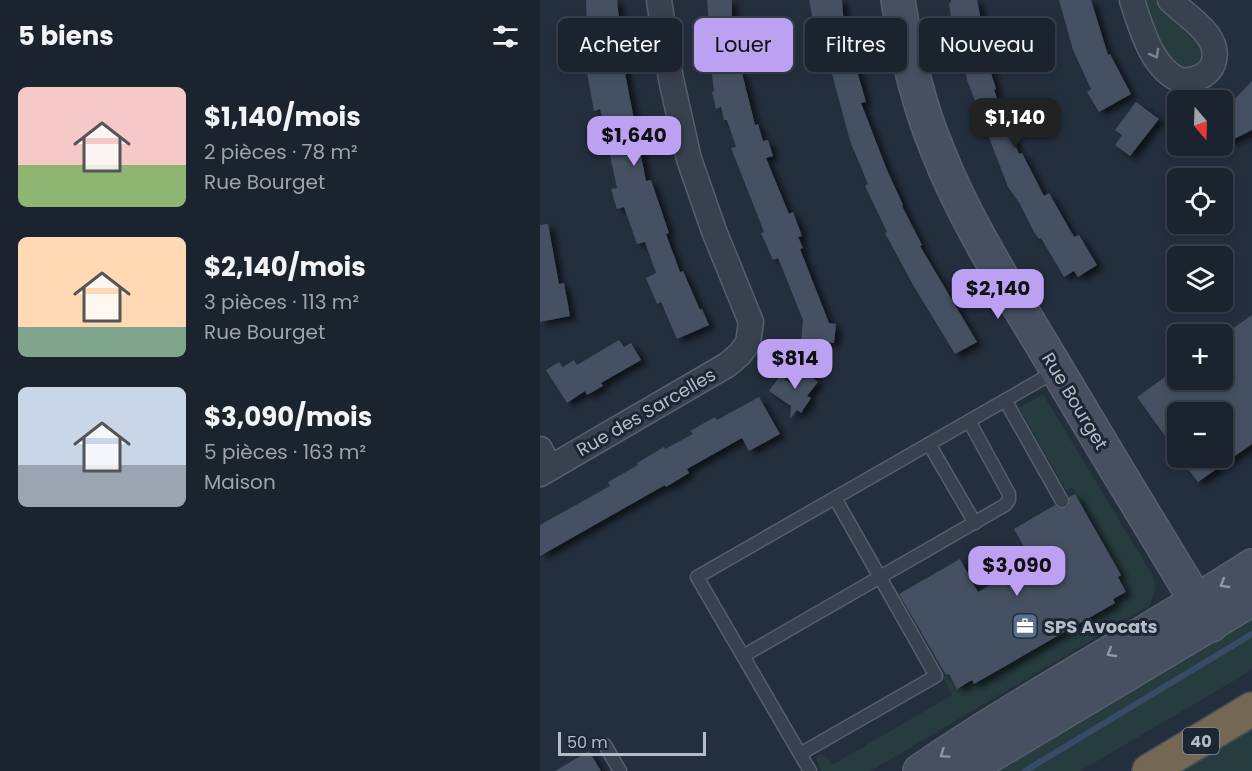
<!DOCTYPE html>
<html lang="fr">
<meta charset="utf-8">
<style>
body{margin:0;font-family:Poppins,sans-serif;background:#282f3a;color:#f1f3f6;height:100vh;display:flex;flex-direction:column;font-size:22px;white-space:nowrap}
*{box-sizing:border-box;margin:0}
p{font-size:20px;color:#a0a4aa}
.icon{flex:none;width:33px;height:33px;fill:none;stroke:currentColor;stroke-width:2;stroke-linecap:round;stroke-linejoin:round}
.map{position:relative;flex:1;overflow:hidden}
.sheet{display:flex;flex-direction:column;background:#1b232e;width:540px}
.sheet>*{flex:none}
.banner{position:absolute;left:18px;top:18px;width:570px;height:54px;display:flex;gap:12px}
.needle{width:39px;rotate:161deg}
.fabs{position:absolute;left:627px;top:90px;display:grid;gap:12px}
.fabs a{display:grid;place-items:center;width:66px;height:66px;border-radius:9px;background:#1b232e;box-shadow:0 3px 9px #0003,0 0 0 2px #39404a;font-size:30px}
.scale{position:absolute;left:18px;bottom:15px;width:148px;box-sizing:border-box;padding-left:6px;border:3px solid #b4bcc9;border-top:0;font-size:16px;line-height:21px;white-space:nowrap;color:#b4bcc9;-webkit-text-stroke:4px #1d2633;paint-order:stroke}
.price{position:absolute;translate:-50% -51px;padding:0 14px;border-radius:12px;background:#bca0f2;color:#111;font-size:20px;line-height:39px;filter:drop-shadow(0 2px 3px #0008)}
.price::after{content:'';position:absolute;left:50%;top:36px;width:18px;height:14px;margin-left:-9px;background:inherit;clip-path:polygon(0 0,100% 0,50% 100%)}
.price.current{background:#222;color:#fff}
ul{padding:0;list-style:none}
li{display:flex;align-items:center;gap:18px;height:150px;padding:0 18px}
li span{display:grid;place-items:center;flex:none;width:168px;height:120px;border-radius:9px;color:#555}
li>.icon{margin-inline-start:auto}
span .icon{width:72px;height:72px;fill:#fffc;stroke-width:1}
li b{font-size:26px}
h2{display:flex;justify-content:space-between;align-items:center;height:72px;padding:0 18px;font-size:26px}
.tag{padding:0 21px;border-radius:9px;background:#1b232e;box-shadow:0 3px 9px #0003,0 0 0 2px #39404a;font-size:21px;line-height:54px}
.tag.current{background:#bca0f2;color:#111}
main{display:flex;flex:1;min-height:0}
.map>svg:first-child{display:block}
.green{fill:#263c3f}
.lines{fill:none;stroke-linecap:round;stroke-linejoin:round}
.stream{stroke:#394c67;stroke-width:6}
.building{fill:#455162;filter:url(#shadow)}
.lane-casing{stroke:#565f6c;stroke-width:15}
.street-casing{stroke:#565f6c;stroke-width:27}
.secondary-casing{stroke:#565f6c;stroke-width:36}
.highway-casing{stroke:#434c59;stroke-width:36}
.lane{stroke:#38414e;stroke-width:12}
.street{stroke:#38414e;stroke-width:24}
.secondary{stroke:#465061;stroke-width:33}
.highway{stroke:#746855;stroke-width:33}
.oneway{stroke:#7c8592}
.oneway2{stroke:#8e96a5}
.labels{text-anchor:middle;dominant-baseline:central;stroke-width:6;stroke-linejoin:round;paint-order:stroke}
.shield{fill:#1d2633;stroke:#878f9c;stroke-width:1.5}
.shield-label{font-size:16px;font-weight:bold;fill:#b4bcc9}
.street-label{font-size:18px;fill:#b4bcc9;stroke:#1d2633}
.poi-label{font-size:18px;font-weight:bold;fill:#b4bcc9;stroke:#1d2633;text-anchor:start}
</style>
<main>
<section class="sheet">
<h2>5 biens<svg class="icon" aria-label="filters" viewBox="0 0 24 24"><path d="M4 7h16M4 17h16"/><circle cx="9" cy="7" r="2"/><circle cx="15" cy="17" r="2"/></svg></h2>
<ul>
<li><span style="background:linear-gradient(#f6c9c9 65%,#8fb573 0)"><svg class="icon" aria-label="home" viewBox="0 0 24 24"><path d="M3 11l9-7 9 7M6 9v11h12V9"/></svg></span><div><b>$1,140/mois</b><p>2 pièces · 78 m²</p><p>Rue Bourget</p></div></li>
<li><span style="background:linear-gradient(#ffd9b3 75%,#7fa58c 0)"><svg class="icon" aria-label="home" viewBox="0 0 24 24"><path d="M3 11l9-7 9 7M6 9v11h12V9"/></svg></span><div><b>$2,140/mois</b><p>3 pièces · 113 m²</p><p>Rue Bourget</p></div></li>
<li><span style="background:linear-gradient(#c9d6e8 65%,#9aa5b1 0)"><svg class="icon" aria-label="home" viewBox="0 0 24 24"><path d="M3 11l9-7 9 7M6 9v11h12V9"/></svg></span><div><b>$3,090/mois</b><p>5 pièces · 163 m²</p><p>Maison</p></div></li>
</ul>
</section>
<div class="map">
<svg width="712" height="771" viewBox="0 0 712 771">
<defs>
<filter id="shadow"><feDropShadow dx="6" dy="4" stdDeviation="3" flood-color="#0009"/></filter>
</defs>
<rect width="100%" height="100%" fill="#242f3e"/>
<g class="green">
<path d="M605 0H615L634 21 658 41 661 45 663 56 656 66 644 69C624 57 608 23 605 0Z"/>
<path d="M501 395 504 396 613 576C617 587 614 595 609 606L331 771H281L276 758 280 754 286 757 292 765 412 695 403 677 409 674 417 688 432 680 434 684 575 603 573 599 586 592 578 577 581 575 532 487 526 490 479 408Z"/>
<polygon points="712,608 712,669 695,680 540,771 438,771"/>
<polygon points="712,723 712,771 631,771"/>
</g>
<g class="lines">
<polyline class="stream" points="485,771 712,634"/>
</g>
<g class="building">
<polygon points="46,0 77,0 84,68 106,181 111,180 129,233 126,234 140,272 143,271 160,310 162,309 169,325 137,339 121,302 117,304 106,278 116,273 105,242 97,244 84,207 77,209 71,189 77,188 60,109 54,111 46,67 43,46 48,45"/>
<polygon points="167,0 192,0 192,19 199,74 202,73 215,125 218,124 223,141 228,140 233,156 226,158 249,214 253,212 262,236 258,237 263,248 260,249 289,323 296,324 294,343 282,342 280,353 260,352 263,320 238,258 233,260 221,233 224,232 191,148 196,147 187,120 184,120 181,107 176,109 172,92 174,91 167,35 170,35"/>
<polygon points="269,0 302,0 304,25 310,24 317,56 313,57 326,102 321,103 347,170 363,205 362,206 382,245 380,246 437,342 415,354 373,285 345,233 347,232 325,186 328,184 310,141 288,59 281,60"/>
<polygon points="411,0 437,0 448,56 446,57 456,89 454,90 479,154 482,153 504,196 509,193 534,237 539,235 557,265 538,277 534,271 524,277 501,238 499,239 494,232 480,204 468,187 427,80 415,16 411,17 409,3 411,2"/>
<polygon points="519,0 551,0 568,55 570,54 591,94 559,112 547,92 551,89 533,50"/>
<polygon points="712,81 712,130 682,145 682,107 692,102"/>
<polygon points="596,102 619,119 590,156 575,145 582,135 575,130"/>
<polygon points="8,224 19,284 24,283 30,316 0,322 0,225"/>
<polygon points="712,315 712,444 658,482 640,458 682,458 682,412 638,412 638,454 597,397 638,368 638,380 682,380 682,336"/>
<polygon points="79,340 84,347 91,343 101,360 61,383 63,386 47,395 45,391 27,403 6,370 19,362 23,367 34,360 37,365"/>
<polygon points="255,365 278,382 267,396 271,398 261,413 257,410 250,419 251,406 229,391 240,376 253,385"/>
<polygon points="219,397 240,434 209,451 202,438 147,469 149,473 126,487 125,485 0,556 0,525 70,486 68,482 98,465 97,463 124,447 125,449 153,434 150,431 175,417 177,420"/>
<polygon points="535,494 581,575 578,577 586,592 573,599 575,603 434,684 432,680 417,689 409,674 406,675 359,594 420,559 438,592 492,561 474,529 515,505 518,508 526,508 529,505 529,497"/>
<polygon points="49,751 61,771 15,771"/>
</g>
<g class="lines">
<g class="lane-casing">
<g id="lane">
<polyline points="465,400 522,501"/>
<polyline points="389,444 435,523"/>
<polyline points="203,656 465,505 469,500 469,494 429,421"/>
<polyline points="65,745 80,771"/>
<polyline points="260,754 396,676 295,498"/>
<polyline points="270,771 157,577 516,371"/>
</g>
</g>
<g class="street-casing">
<g id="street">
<path d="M592 0C601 28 612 70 642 81 654 80 668 77 673 64 683 36 647 17 630 0"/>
<polyline points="0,449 10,468"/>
<polyline points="0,474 187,365 200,354 208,343 211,322 174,231 149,159 131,79 119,0"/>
</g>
</g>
<g class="secondary-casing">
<g id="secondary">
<path d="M358 0C366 51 377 101 397 149 427 226 474 297 516 368 567 454 619 540 671 625"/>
<path d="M380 771C487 698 602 637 712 566"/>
<polyline points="424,771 712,599"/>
</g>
</g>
<g class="highway-casing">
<polyline id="highway" points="609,771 712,709"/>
</g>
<use href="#lane" class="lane"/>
<use href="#street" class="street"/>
<use href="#secondary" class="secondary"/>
<use href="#highway" class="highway"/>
</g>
<defs><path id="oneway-chevron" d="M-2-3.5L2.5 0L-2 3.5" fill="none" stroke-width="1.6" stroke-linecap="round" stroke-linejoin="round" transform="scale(1.5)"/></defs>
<use class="oneway" href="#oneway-chevron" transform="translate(615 54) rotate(61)"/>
<g class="oneway2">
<use href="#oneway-chevron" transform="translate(684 584) rotate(149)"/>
<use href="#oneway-chevron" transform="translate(571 653) rotate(149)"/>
<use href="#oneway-chevron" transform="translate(404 754) rotate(146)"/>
</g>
<defs>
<g id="office-square" transform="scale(1.35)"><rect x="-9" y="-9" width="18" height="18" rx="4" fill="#5c6f8a" stroke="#1d2633"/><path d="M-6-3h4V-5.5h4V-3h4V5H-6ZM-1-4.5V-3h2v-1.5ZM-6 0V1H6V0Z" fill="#fff"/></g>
</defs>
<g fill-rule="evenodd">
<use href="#office-square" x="485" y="626"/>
</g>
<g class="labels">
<rect class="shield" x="643" y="728" width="36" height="26" rx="4.5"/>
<g class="shield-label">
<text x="661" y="741">40</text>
</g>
<g class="street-label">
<text transform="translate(535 401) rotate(59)">Rue Bourget</text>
<text transform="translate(106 412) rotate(-30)">Rue des Sarcelles</text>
</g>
<g class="poi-label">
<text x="504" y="626">SPS Avocats</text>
</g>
</g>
</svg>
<div class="fabs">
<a><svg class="needle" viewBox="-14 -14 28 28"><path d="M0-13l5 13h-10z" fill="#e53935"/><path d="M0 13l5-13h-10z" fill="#a0a4aa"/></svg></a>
<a><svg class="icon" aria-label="locate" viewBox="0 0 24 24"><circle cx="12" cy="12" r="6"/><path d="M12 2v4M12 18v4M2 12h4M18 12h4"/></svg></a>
<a><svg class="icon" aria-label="layers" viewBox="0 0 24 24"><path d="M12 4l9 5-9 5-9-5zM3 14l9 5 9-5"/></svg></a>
<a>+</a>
<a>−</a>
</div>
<div class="scale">50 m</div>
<b class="price current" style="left:475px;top:149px">$1,140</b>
<b class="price" style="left:94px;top:167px">$1,640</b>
<b class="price" style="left:458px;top:320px">$2,140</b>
<b class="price" style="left:255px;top:390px">$814</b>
<b class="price" style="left:477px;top:597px">$3,090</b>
<div class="banner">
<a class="tag">Acheter</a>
<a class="tag current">Louer</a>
<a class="tag">Filtres</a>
<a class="tag">Nouveau</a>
</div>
</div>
</main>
